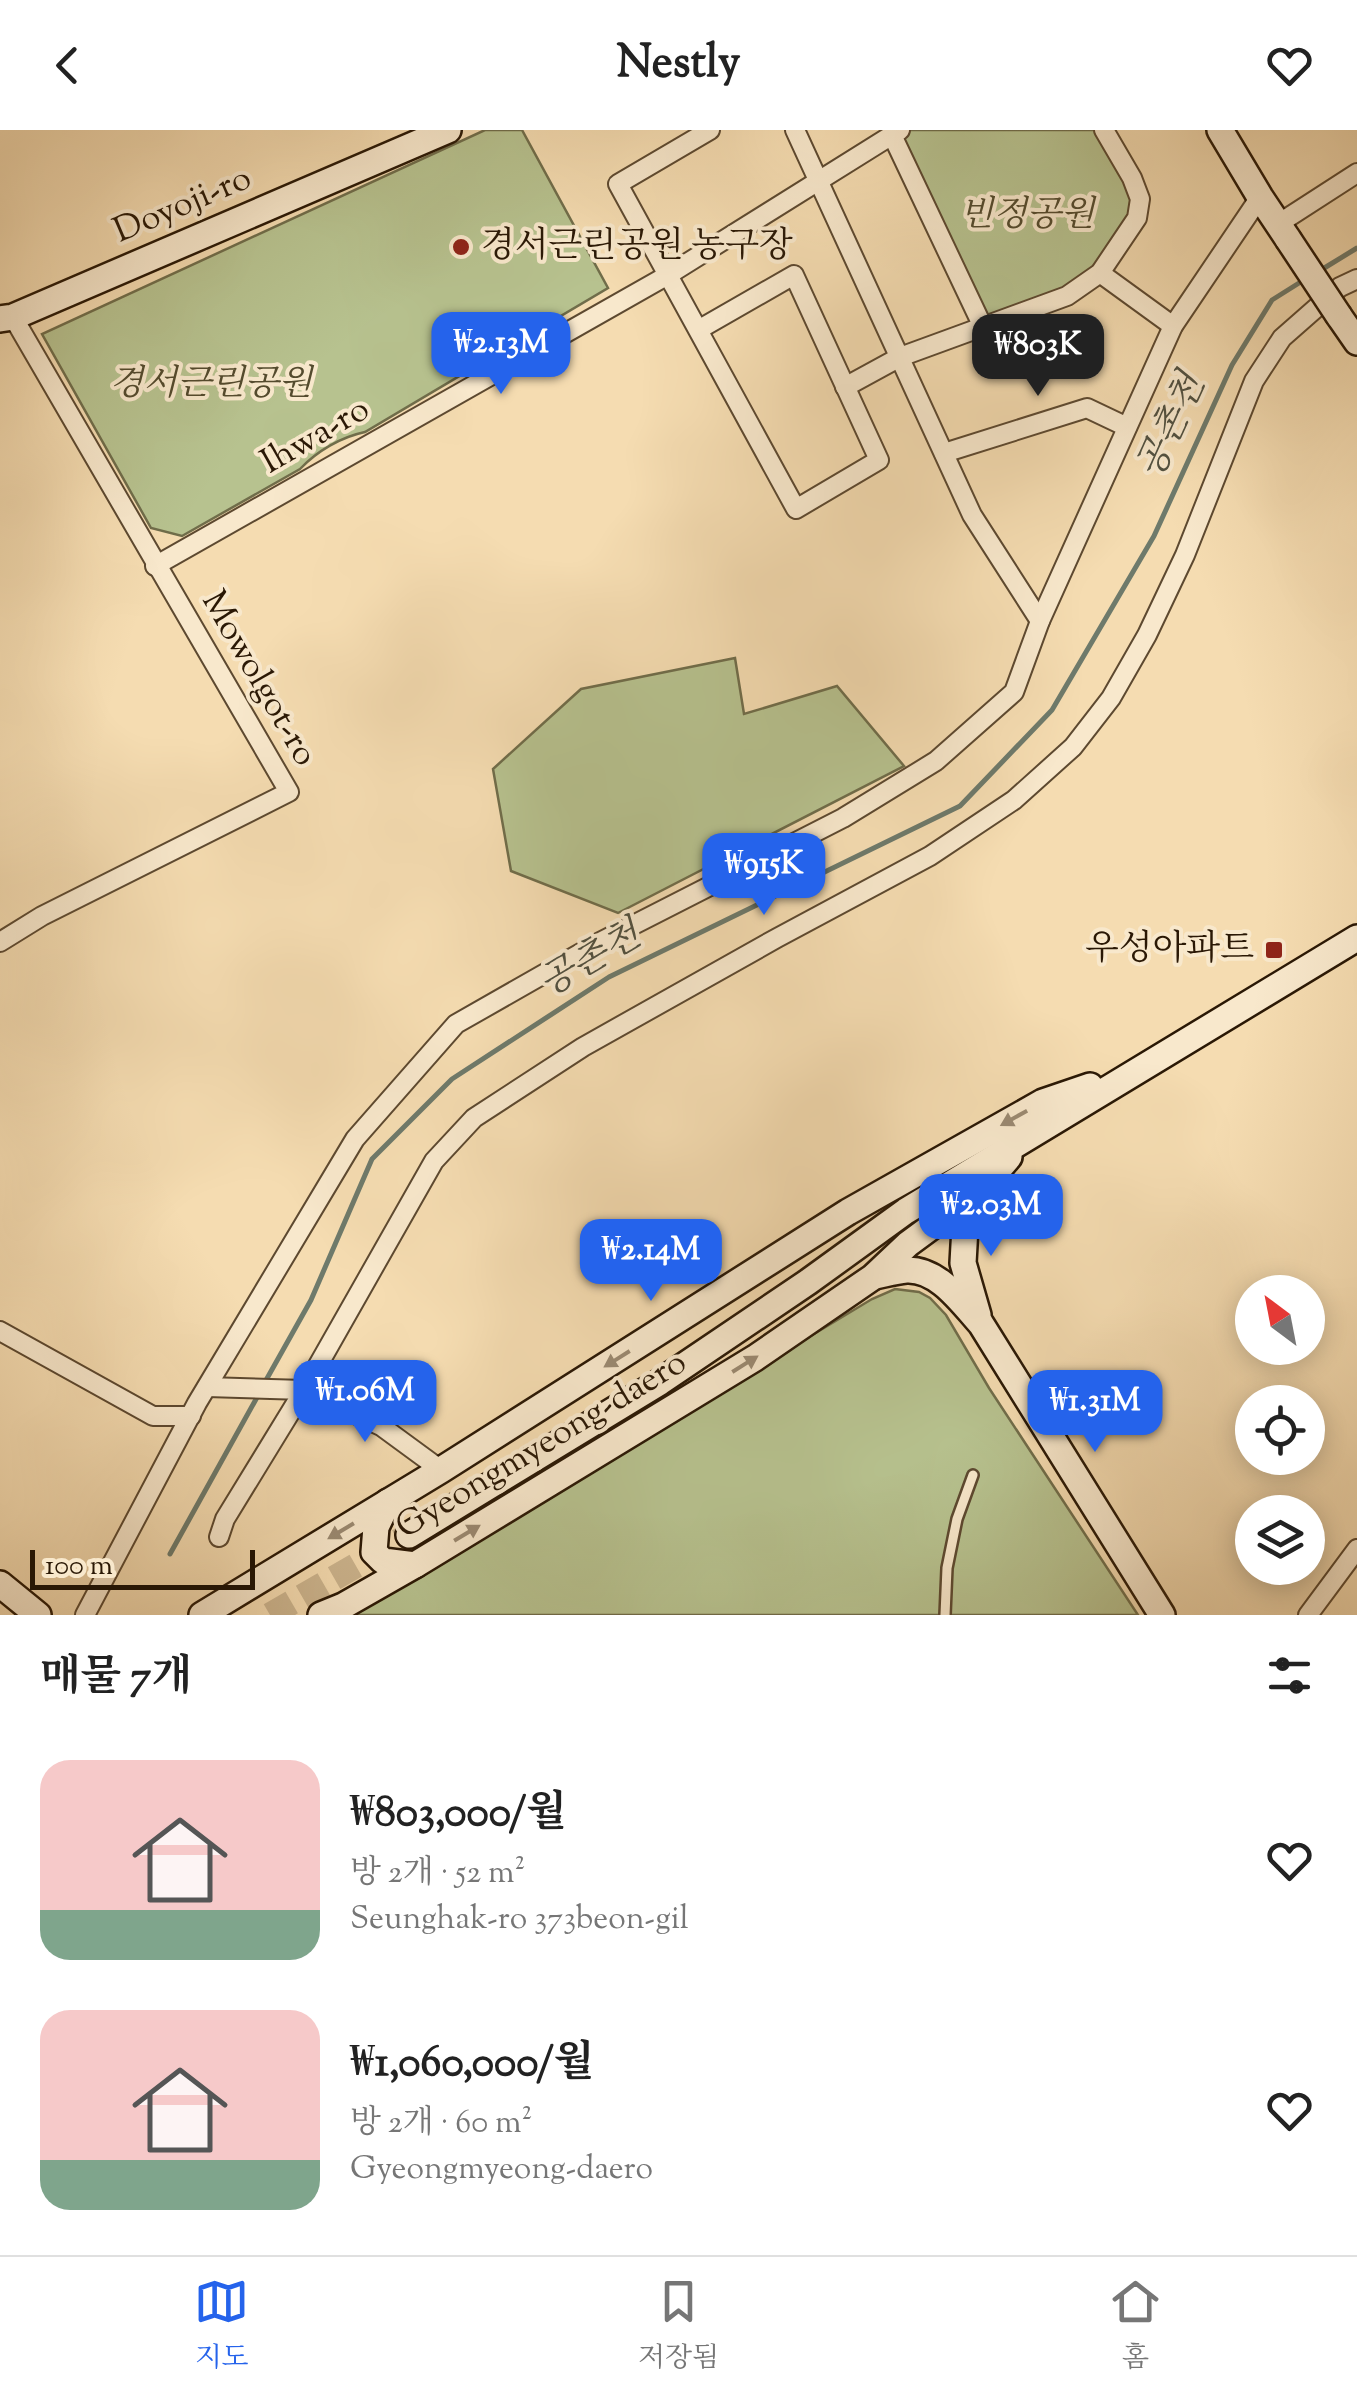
<!DOCTYPE html>
<html lang="ko">
<meta charset="utf-8">
<style>
body{margin:0;font-family:"Sorts Mill Goudy","Noto Serif KR",serif;background:#f6f6f6;color:#222;height:100vh;display:flex;flex-direction:column;font-size:38px;white-space:nowrap}
*{box-sizing:border-box;margin:0}
p{font-size:32px;color:#767676}
.icon{flex:none;width:55px;height:55px;fill:none;stroke:currentColor;stroke-width:2;stroke-linecap:round;stroke-linejoin:round}
.map{position:relative;height:1485px;overflow:hidden}
.sheet{display:flex;flex-direction:column;background:#fff;flex:1}
.sheet>*{flex:none}
.needle{width:65px;rotate:328deg}
.fabs{position:absolute;left:1235px;top:1145px;display:grid;gap:20px}
.fabs a{display:grid;place-items:center;width:90px;height:90px;border-radius:50%;background:#fff;box-shadow:0 5px 25px #0003;font-size:50px}
.scale{position:absolute;left:30px;bottom:25px;width:225px;box-sizing:border-box;padding-left:10px;border:5px solid #2a1805;border-top:0;font-size:28px;line-height:35px;white-space:nowrap;color:#2a1805;-webkit-text-stroke:8px #f8e8cc;paint-order:stroke}
.price{position:absolute;translate:-50% -85px;padding:0 22px;border-radius:20px;background:#2563eb;color:#fff;font-size:32px;line-height:65px;filter:drop-shadow(0 2px 5px #0008)}
.price::after{content:'';position:absolute;left:50%;top:60px;width:30px;height:22px;margin-left:-15px;background:inherit;clip-path:polygon(0 0,100% 0,50% 100%)}
.price.current{background:#222;color:#fff}
ul{padding:0;list-style:none}
li{display:flex;align-items:center;gap:30px;height:250px;padding:0 40px}
li span{display:grid;place-items:center;flex:none;width:280px;height:200px;border-radius:30px;color:#555}
li>.icon{margin-inline-start:auto}
span .icon{width:120px;height:120px;fill:#fffc;stroke-width:1}
li b{font-size:42px}
h2{display:flex;justify-content:space-between;align-items:center;height:120px;padding:0 40px;font-size:42px}
header{display:flex;justify-content:space-between;align-items:center;height:130px;padding:0 40px;background:#fff;font-size:45px;font-weight:700}
.tab-bar{display:flex;justify-content:space-around;align-items:center;height:140px;border-top:2px solid #e0e0e0;background:#fff;font-size:28px;color:#767676}
.tab-bar a{display:grid;justify-items:center;gap:5px}
.tab-bar .current{color:#2563eb}
.map>svg:first-child{display:block}
.green{fill:#b7c28f;stroke:#706d4a;stroke-width:2.5}
.lines{fill:none;stroke-linecap:round;stroke-linejoin:round}
.stream{stroke:#6e7a6b;stroke-width:5}
.secondary-tunnel{stroke:#ccb58f;stroke-width:25;stroke-dasharray:25 12;stroke-linecap:butt}
.lane-casing{stroke:#5d4930;stroke-width:14}
.street-casing{stroke:#5d4930;stroke-width:22}
.secondary-casing{stroke:#2a1805;stroke-width:30}
.lane{stroke:#f8e8cc;stroke-width:9}
.street{stroke:#f8e8cc;stroke-width:18}
.secondary{stroke:#f8e8cc;stroke-width:25}
.secondary-bridge-casing{stroke:#2a1805;stroke-width:30;stroke-linecap:butt}
.secondary-bridge{stroke:#f8e8cc;stroke-width:25}
.oneway{fill:#9b8a72}
.poi-dot{fill:#8f2418;stroke:#f8e8cc;stroke-width:4}
.labels{text-anchor:middle;dominant-baseline:central;stroke-width:8;stroke-linejoin:round;paint-order:stroke}
.street-label{font-size:35px;fill:#2a1805;stroke:#f8e8cc}
.park-label{font-size:35px;font-style:italic;fill:#544b2e;stroke:#f8e8cc}
.poi-label{font-size:35px;fill:#2a1805;stroke:#f8e8cc;text-anchor:start}
.water-label{font-size:38px;font-style:italic;fill:#525140;stroke:#f8e8cc}
</style>
<header><svg class="icon" aria-label="back" viewBox="0 0 24 24"><path d="M15 5l-7 7 7 7"/></svg>Nestly<svg class="icon" aria-label="heart" viewBox="0 0 24 24"><path d="M12 20l-8-8c-3-5 5-10 8-4 3-6 11-1 8 4z"/></svg></header>
<div class="map">
<svg width="1357" height="1485" viewBox="0 0 1357 1485">
<rect width="100%" height="100%" fill="#f5dcb1"/>
<filter id="stains"><feTurbulence type="fractalNoise" baseFrequency=".002" numOctaves="4"/><feColorMatrix values="0 0 0 0 .2 0 0 0 0 .09 0 0 0 0 .02 0 0 0 .5 -.17"/></filter>
<radialGradient id="worn" r=".72"><stop offset=".6" stop-color="#630" stop-opacity="0"/><stop offset="1" stop-color="#630" stop-opacity=".3"/></radialGradient>
<g class="green">
<path d="M485 0H522L608 158 365 302C341 307 317 321 300 339L182 406 151 398 42 204Z"/>
<polygon points="905,0 1101,0 1137,69 1097,142 1065,164 984,194 895,6"/>
<polygon points="735,528 744,584 837,556 904,636 618,783 511,741 493,639 581,559"/>
<polygon points="895,1159 919,1162 930,1168 946,1185 989,1258 1138,1485 348,1485 872,1169"/>
</g>
<g class="lines">
<g class="stream">
<polyline points="1321,140 1357,118"/>
<polyline points="265,1252 311,1170 372,1029 452,949 609,847 960,676 1052,580 1154,406 1232,235 1272,170 1307,148"/>
<polyline points="170,1424 260,1262"/>
</g>
<polyline class="secondary-tunnel" points="270,1485 409,1405"/>
<g class="lane-casing">
<polyline id="lane" points="945,1485 947,1438 957,1389 973,1345"/>
</g>
<g class="street-casing">
<g id="street">
<polyline points="795,0 972,385 1040,491"/>
<polyline points="892,5 983,197"/>
<polyline points="1278,94 1357,43"/>
<polyline points="1100,143 1173,196"/>
<polyline points="698,200 794,145 879,330 796,379 618,54 710,0"/>
<polyline points="845,257 900,227 1067,166 1100,143 1137,88 1140,69 1132,48 1104,0"/>
<polyline points="944,323 1087,278 1127,297"/>
<polyline points="155,436 668,145 900,0"/>
<polyline points="0,812 42,786 289,662 13,187"/>
<polyline points="0,1201 153,1286 191,1286"/>
<polyline points="207,1257 304,1260 381,1296 441,1340"/>
<polyline points="219,1407 225,1389 304,1260 434,1031 474,988 583,917 777,808 930,726 1014,670 1073,617 1111,568 1147,505 1185,425 1254,251 1282,208 1340,157 1357,149"/>
<polyline points="85,1485 197,1273 355,1009 456,894 600,812 843,688 936,631 1014,562 1040,491 1173,196 1260,67"/>
<polyline points="1308,1485 1357,1419"/>
</g>
</g>
<g class="secondary-casing">
<g id="secondary">
<polyline points="1220,0 1260,67 1288,109"/>
<polyline points="1339,186 1357,212"/>
<polyline points="0,189 13,187 448,0"/>
<path d="M875 1146C885 1144 896 1141 906 1140 938 1138 962 1173 981 1194L1162 1485"/>
<polyline points="978,1185 963,1133 965,1097 980,1061"/>
<polyline points="388,1372 376,1397 374,1422 383,1431 415,1435"/>
<polyline points="409,1405 660,1252 808,1152 906,1081 1357,808"/>
<polyline points="0,1454 38,1485"/>
<polyline points="202,1485 441,1340 848,1082 1043,972 1090,956"/>
<polyline points="321,1485 343,1476 415,1435 755,1228 873,1147 908,1114 980,1061 1009,1027"/>
</g>
</g>
<use href="#lane" class="lane"/>
<use href="#street" class="street"/>
<use href="#secondary" class="secondary"/>
<g class="secondary-bridge-casing">
<polyline id="secondary-bridge" points="1288,109 1339,186"/>
</g>
<use href="#secondary-bridge" class="secondary-bridge"/>
</g>
<defs><path id="oneway-solid" d="M-6-.8H1V-3.2L6.5 0L1 3.2V.8H-6Z" transform="scale(2.5)"/></defs>
<g class="oneway">
<use href="#oneway-solid" transform="translate(1014 988) rotate(151)"/>
<use href="#oneway-solid" transform="translate(617 1229) rotate(148)"/>
<use href="#oneway-solid" transform="translate(745 1234) rotate(-32)"/>
<use href="#oneway-solid" transform="translate(341 1401) rotate(149)"/>
<use href="#oneway-solid" transform="translate(467 1403) rotate(-31)"/>
</g>
<g class="poi-dot">
<circle cx="461" cy="117" r="10"/>
<rect x="1264" y="810" width="20" height="20" rx="5"/>
</g>
<g class="labels">
<g class="street-label">
<text transform="translate(183 76) rotate(-23)">Doyoji-ro</text>
<text transform="translate(316 307) rotate(-30)">Ihwa-ro</text>
<text transform="translate(258 549) rotate(60)">Mowolgot-ro</text>
<text transform="translate(542 1316) rotate(-31)">Gyeongmyeong-daero</text>
</g>
<g class="park-label">
<text x="1027" y="86">빈정공원</text>
<text x="211" y="255">경서근린공원</text>
</g>
<g class="poi-label">
<text x="481" y="117">경서근린공원 농구장</text>
<text x="1254" y="820" text-anchor="end">우성아파트</text>
</g>
<g class="water-label">
<text transform="translate(1173 297) rotate(-65)">공촌천</text>
<text transform="translate(591 831) rotate(-30)">공촌천</text>
</g>
</g>
<rect width="100%" height="100%" filter="url(#stains)"/>
<rect width="100%" height="100%" fill="url(#worn)"/>
</svg>
<div class="fabs">
<a><svg class="needle" viewBox="-14 -14 28 28"><path d="M0-13l5 13h-10z" fill="#e53935"/><path d="M0 13l5-13h-10z" fill="#767676"/></svg></a>
<a><svg class="icon" aria-label="locate" viewBox="0 0 24 24"><circle cx="12" cy="12" r="6"/><path d="M12 2v4M12 18v4M2 12h4M18 12h4"/></svg></a>
<a><svg class="icon" aria-label="layers" viewBox="0 0 24 24"><path d="M12 4l9 5-9 5-9-5zM3 14l9 5 9-5"/></svg></a>
</div>
<div class="scale">100 m</div>
<b class="price" style="left:501px;top:267px">₩2.13M</b>
<b class="price current" style="left:1038px;top:269px">₩803K</b>
<b class="price" style="left:764px;top:788px">₩915K</b>
<b class="price" style="left:991px;top:1129px">₩2.03M</b>
<b class="price" style="left:651px;top:1174px">₩2.14M</b>
<b class="price" style="left:365px;top:1315px">₩1.06M</b>
<b class="price" style="left:1095px;top:1325px">₩1.31M</b>
</div>
<section class="sheet">
<h2>매물 7개<svg class="icon" aria-label="filters" viewBox="0 0 24 24"><path d="M4 7h16M4 17h16"/><circle cx="9" cy="7" r="2"/><circle cx="15" cy="17" r="2"/></svg></h2>
<ul>
<li><span style="background:linear-gradient(#f6c9c9 75%,#7fa58c 0)"><svg class="icon" aria-label="home" viewBox="0 0 24 24"><path d="M3 11l9-7 9 7M6 9v11h12V9"/></svg></span><div><b>₩803,000/월</b><p>방 2개 · 52 m²</p><p>Seunghak-ro 373beon-gil</p></div><svg class="icon" aria-label="heart" viewBox="0 0 24 24"><path d="M12 20l-8-8c-3-5 5-10 8-4 3-6 11-1 8 4z"/></svg></li>
<li><span style="background:linear-gradient(#f6c9c9 75%,#7fa58c 0)"><svg class="icon" aria-label="home" viewBox="0 0 24 24"><path d="M3 11l9-7 9 7M6 9v11h12V9"/></svg></span><div><b>₩1,060,000/월</b><p>방 2개 · 60 m²</p><p>Gyeongmyeong-daero</p></div><svg class="icon" aria-label="heart" viewBox="0 0 24 24"><path d="M12 20l-8-8c-3-5 5-10 8-4 3-6 11-1 8 4z"/></svg></li>
</ul>
</section>
<nav class="tab-bar">
<a class="current"><svg class="icon" aria-label="map" viewBox="0 0 24 24"><path d="M3 6l6-2 6 2 6-2v14l-6 2-6-2-6 2zM9 4v14M15 6v14"/></svg>지도</a>
<a><svg class="icon" aria-label="saved" viewBox="0 0 24 24"><path d="M7 4h10v16l-5-4-5 4z"/></svg>저장됨</a>
<a><svg class="icon" aria-label="home" viewBox="0 0 24 24"><path d="M3 11l9-7 9 7M6 9v11h12V9"/></svg>홈</a>
</nav>
